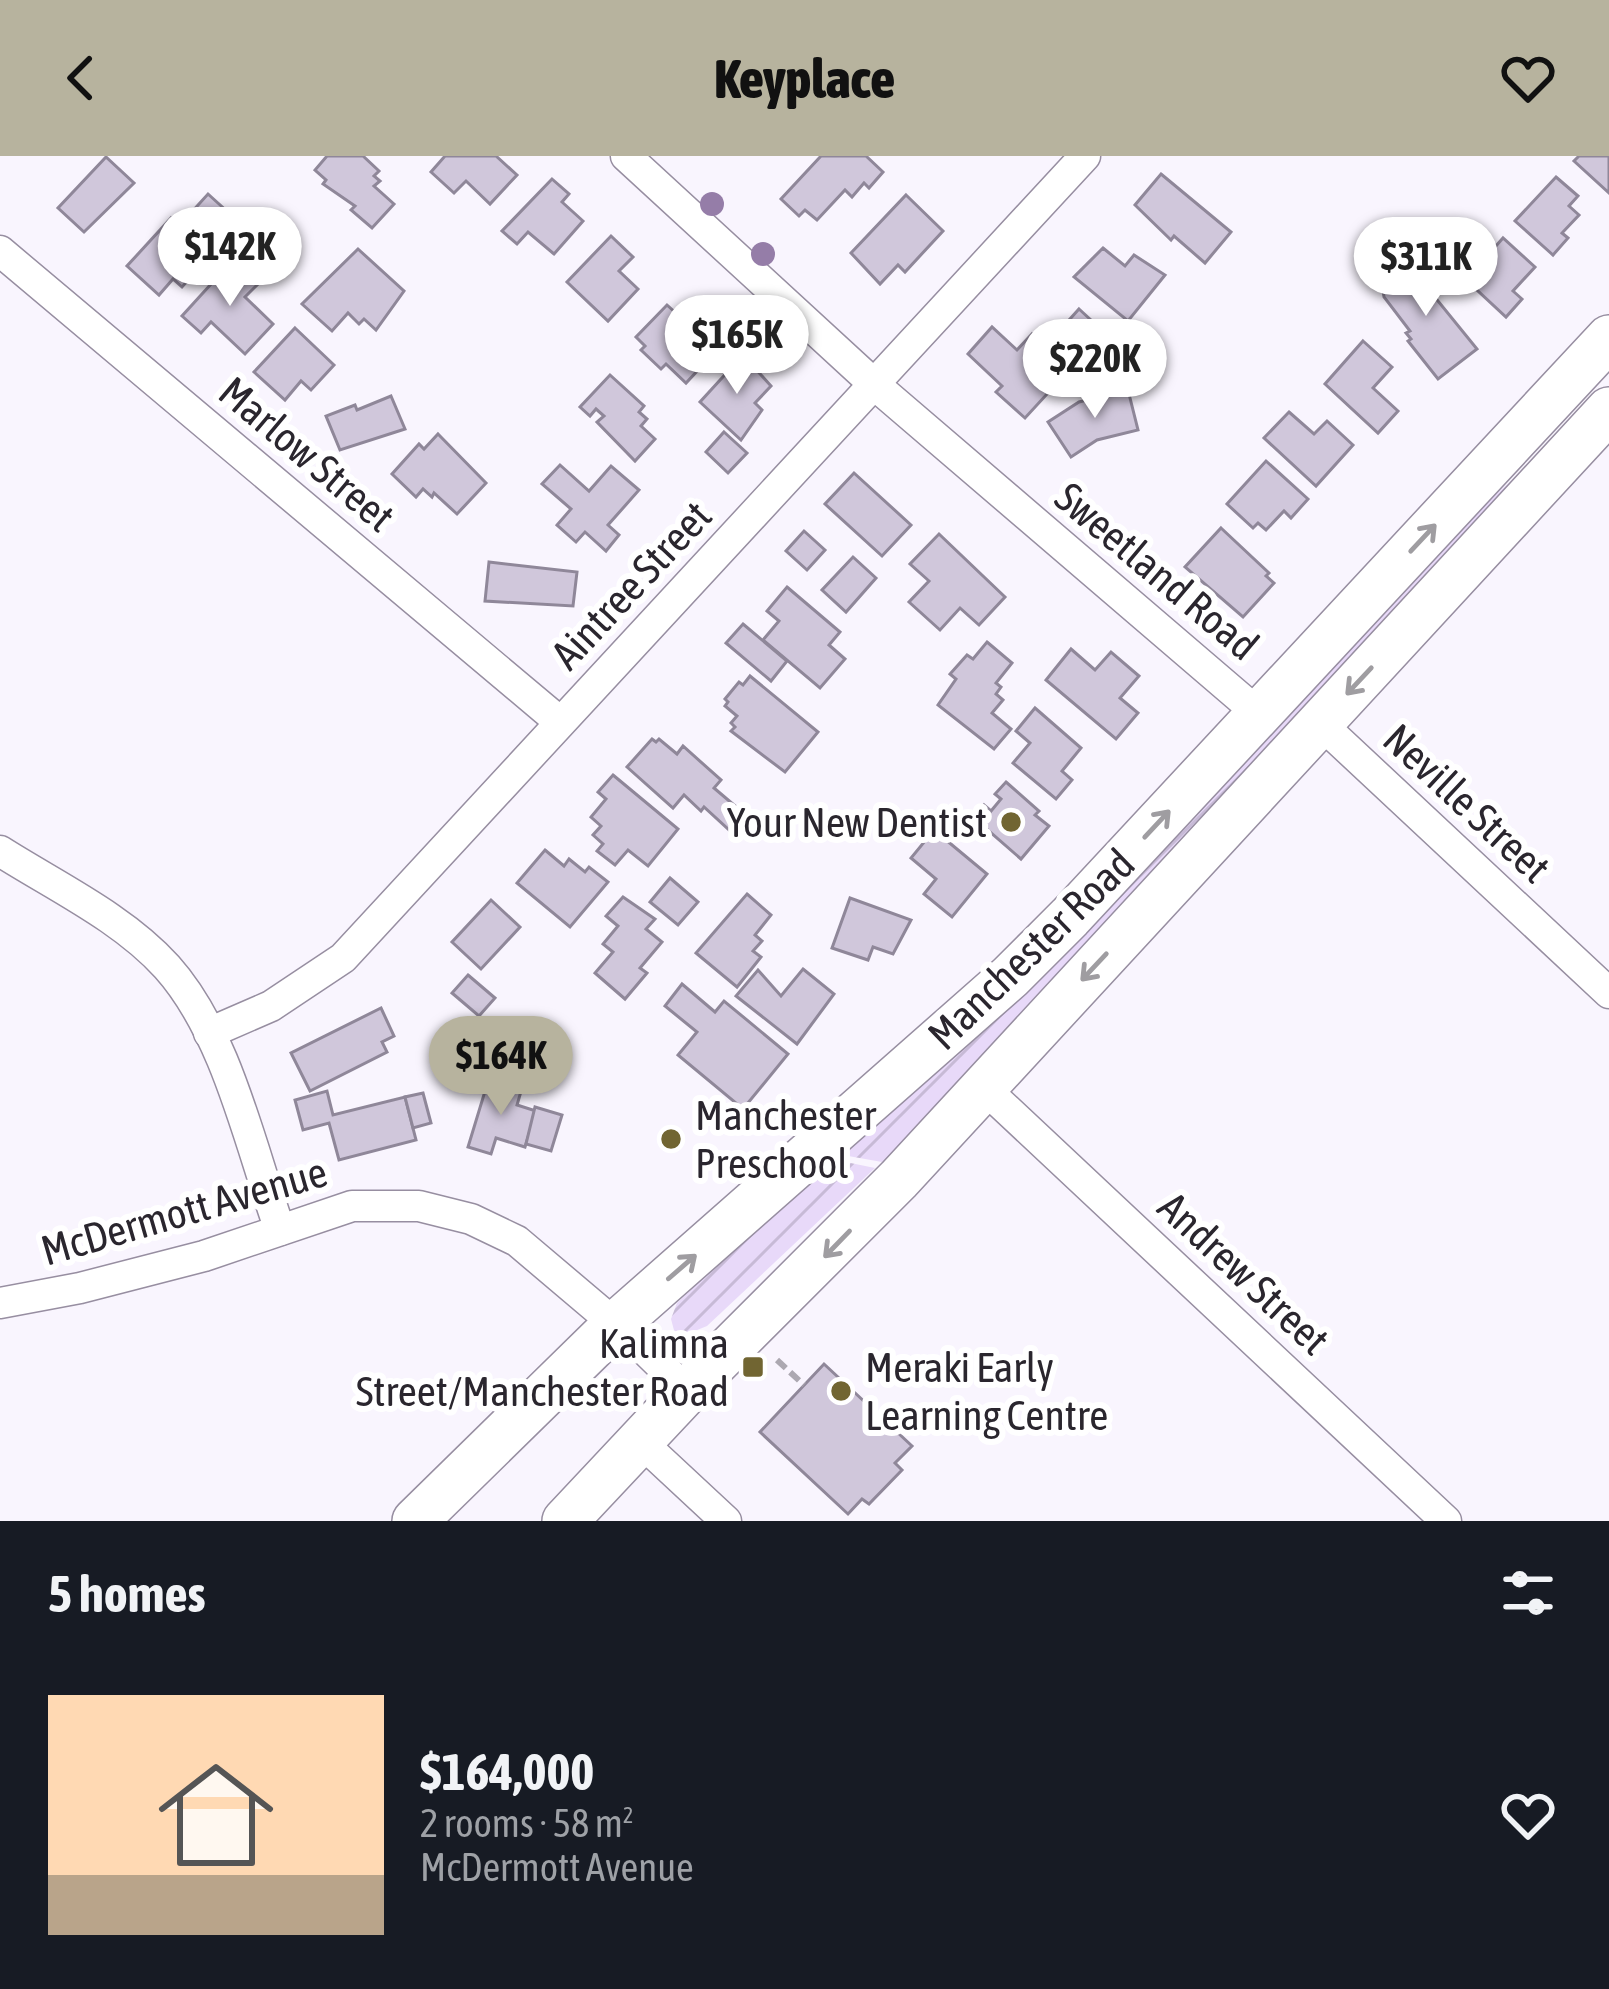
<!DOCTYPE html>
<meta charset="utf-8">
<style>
body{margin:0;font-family:"Asap Condensed",sans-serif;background:#20242c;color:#f1f3f6;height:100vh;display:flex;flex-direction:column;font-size:45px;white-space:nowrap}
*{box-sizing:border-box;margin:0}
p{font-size:39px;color:#9ea1a6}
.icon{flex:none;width:66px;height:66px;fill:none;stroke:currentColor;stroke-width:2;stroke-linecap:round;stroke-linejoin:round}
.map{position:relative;height:1365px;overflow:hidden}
.details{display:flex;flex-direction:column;background:#171b24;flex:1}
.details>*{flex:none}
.price{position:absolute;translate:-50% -102px;padding:0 27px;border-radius:42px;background:#fff;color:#222;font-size:39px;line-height:78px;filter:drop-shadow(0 3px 6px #0008)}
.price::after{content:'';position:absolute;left:50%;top:72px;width:36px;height:27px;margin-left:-18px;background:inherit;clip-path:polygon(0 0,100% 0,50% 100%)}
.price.on{background:#b7b39e;color:#111}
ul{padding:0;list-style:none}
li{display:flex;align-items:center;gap:36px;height:300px;padding:0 48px}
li+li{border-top:3px solid #363941}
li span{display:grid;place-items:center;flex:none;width:336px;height:240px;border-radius:0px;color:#555}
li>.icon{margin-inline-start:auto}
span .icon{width:144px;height:144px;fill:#fffc;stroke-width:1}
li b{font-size:51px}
h2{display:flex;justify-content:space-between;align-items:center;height:144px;padding:0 48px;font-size:51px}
header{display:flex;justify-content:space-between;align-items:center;height:156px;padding:0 48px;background:#b7b39e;color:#111;font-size:54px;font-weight:800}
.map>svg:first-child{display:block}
.garden{fill:url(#garden-furrows)}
.building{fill:#d0c7db;stroke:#8f8799;stroke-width:3}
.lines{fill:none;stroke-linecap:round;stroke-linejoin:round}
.street-casing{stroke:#978ea1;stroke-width:33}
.secondary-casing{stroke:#978ea1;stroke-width:48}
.path{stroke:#aca8b1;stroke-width:6;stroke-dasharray:12 6;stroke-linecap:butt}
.street{stroke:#fff;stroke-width:30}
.secondary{stroke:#fff;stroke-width:45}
.tree{fill:#957da8}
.oneway{stroke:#9f9da1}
.poi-dot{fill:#716532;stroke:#fff;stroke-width:4.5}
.labels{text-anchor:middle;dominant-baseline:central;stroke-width:12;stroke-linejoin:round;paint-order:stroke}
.street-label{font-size:42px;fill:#2a262e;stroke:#fff}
.poi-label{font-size:42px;fill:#2a262e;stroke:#fff;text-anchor:end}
</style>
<header><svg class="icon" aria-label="back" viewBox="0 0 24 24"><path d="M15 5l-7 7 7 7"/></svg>Keyplace<svg class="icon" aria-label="heart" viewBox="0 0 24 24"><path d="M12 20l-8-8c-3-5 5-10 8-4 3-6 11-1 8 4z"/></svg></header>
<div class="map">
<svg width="1609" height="1365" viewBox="0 0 1609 1365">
<defs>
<pattern id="garden-furrows" width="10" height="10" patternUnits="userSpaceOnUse" patternTransform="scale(3)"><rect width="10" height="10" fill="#e8d9f9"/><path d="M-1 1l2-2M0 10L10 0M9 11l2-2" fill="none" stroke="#c7bad6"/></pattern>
</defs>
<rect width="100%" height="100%" fill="#f9f5fe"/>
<g class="garden">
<polygon points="1518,319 1524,325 932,960 882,1006 837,998 1477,355"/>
<polygon points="831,1003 875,1012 707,1170 680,1181 675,1178 671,1163 677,1147"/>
</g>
<g class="building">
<polygon points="327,0 363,0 379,15 374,20 380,25 374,30 394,48 372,72 351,54 355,50 323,28 326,24 315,14"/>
<polygon points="445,0 496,0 517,19 490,48 466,25 454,37 431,16"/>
<polygon points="821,0 866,0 883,16 869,32 864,27 852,41 845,34 817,64 805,54 799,60 781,43"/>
<polygon points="1579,0 1609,0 1609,37 1574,5"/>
<polygon points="106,1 134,27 84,76 58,52"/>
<polygon points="1161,18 1231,76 1205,107 1174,80 1171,84 1135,49"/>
<polygon points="1556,21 1578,40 1569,50 1579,59 1562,77 1568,82 1553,99 1515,65"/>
<polygon points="552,23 569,38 562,46 583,65 554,98 528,76 517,88 502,75"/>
<polygon points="208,38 240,67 182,131 173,123 159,139 127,110 171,62 179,70"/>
<polygon points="906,39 943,75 905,116 898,109 880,128 851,97"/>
<polygon points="1458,71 1488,99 1503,82 1535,111 1513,135 1522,143 1506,161 1435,95"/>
<polygon points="611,80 633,101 619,115 638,133 608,165 567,126"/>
<polygon points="1103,92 1125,110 1134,99 1165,119 1128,165 1074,121"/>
<polygon points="358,93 404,135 376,174 364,163 359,168 348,157 332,175 302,148"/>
<polygon points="232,105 258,128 245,141 273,168 245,198 211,166 201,177 182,160"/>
<polygon points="1426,109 1429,134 1477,193 1438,223 1408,185 1411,183 1406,177 1410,175 1384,141 1380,115"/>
<polygon points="667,149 677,158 682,153 702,171 706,166 726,184 686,227 666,208 661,213 641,194 645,190 636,181"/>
<polygon points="1079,153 1104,176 1025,262 996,236 1002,230 968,198 992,171 1017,194 1032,178 1042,188 1054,176 1062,183 1067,179 1061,173"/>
<polygon points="295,172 334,209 311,234 301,225 285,244 254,216"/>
<polygon points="1363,185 1392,211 1373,232 1398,255 1378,277 1325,228"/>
<polygon points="743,199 771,230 755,247 762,254 741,284 700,246"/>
<polygon points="610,219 644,250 639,256 647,263 641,270 655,283 635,305 597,266 604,260 596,253 590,260 580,251"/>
<polygon points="1128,234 1138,274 1097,284 1071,301 1048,266 1079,246"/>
<polygon points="391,240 405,273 340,294 326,260 355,249 357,254"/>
<polygon points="1289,256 1314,278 1327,265 1353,289 1316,330 1264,282"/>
<polygon points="724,276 747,297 728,317 706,296"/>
<polygon points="438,278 486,327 457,358 434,337 432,341 423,333 416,341 392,318 419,288 424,293"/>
<polygon points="1266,305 1308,343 1291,362 1284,355 1266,374 1258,367 1253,372 1227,348"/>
<polygon points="560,309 589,335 611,310 639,334 608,369 619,379 606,395 585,376 576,386 557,369 571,353 542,328"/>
<polygon points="854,317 911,369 882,400 825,348"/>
<polygon points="1221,372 1269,417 1266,420 1274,427 1243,461 1185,411"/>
<polygon points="804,375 825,394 807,414 786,395"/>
<polygon points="939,378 1005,441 979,469 960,452 940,474 909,446 929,425 910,408"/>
<polygon points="853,401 876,422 846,456 822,434"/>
<polygon points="489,406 577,416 573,450 485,445"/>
<polygon points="787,431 840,476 829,489 845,503 820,532 763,484 779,465 767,455"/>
<polygon points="743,468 787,505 771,525 726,487"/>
<polygon points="987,486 1012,507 996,527 1001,531 996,538 1003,544 992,557 1011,573 994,593 938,549 956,523 950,518 967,499 973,503"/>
<polygon points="1071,493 1095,514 1111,496 1139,520 1120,542 1138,557 1116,583 1046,524"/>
<polygon points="750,520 818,576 785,616 731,575 735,571 731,567 737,560 725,550 728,546 725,543 739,526 743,529"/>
<polygon points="1035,552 1081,592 1062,615 1072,624 1056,643 1013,607 1030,587 1016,575"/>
<polygon points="652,583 656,586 659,583 677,598 683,590 721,624 714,632 754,666 739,683 704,651 701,655 684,639 673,652 627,611"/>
<polygon points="613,619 678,673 648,710 628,694 615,709 597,695 603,688 593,679 601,670 591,661 606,643 598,636"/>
<polygon points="1006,626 1039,655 1035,659 1049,670 1021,703 974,662 984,649 991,655 1001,643 995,638"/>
<polygon points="934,674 987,718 952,761 924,738 936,723 911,702"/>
<polygon points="545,694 564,710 569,703 585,716 589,711 608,726 570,771 517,727"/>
<polygon points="670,722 698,746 678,769 650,746"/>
<polygon points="747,738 771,759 755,779 762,785 753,795 761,801 737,831 696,797"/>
<polygon points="623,741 655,763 646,773 662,786 640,812 647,817 625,843 595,817 613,796 603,788 618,770 606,760"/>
<polygon points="850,742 911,764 893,798 873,791 868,804 832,792"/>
<polygon points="491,744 520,771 481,813 452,786"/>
<polygon points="803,813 834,838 797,888 736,840 758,814 781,840"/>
<polygon points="468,819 495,842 479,860 452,837"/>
<polygon points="682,828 715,856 724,845 788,898 743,953 678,899 697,876 665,850"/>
<polygon points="381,852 394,880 382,886 387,896 310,935 291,897"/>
<polygon points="489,922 522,932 517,949 536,955 525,991 496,982 491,998 468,991"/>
<polygon points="327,935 333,959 405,941 416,984 339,1004 329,967 303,974 295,944"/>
<polygon points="423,937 431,967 413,972 405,941"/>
<polygon points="535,951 562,959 551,995 526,988"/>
<polygon points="824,1208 912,1290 895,1307 902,1314 869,1348 862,1343 848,1358 760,1276"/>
</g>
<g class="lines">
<g class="street-casing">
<g id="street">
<polyline points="626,0 875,229 1259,558"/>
<polyline points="0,95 560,566"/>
<polyline points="1320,567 1609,837"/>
<path d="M0 695C55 730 123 762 167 811 227 878 250 990 280 1074"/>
<polyline points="209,877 271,850 343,802 1085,0"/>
<polyline points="983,931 1446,1365"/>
<polyline points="0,1147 80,1132 204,1100 352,1050 419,1050 471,1063 517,1085 641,1190 687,1235"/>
<polyline points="640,1285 726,1365"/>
</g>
</g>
<g class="secondary-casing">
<g id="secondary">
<polyline points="415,1365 615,1169 1010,821 1070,761 1609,182"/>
<polyline points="565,1365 687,1235 899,1023 1609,254"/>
</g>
</g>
<polyline class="path" points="777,1204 804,1229"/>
<use href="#street" class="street"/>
<use href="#secondary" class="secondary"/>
</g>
<g class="tree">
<circle cx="712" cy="48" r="12"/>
<circle cx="763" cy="98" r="12"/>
<circle cx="781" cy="172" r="12"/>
</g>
<defs><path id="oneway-shaft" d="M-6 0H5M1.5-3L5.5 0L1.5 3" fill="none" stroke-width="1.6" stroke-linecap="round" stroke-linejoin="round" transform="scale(3)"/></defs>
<g class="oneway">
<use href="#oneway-shaft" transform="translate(1423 382) rotate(-47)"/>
<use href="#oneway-shaft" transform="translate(1359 525) rotate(133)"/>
<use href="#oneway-shaft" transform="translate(1157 668) rotate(-47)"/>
<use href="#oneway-shaft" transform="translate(1094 811) rotate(133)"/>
<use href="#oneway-shaft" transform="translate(837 1088) rotate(134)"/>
<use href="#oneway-shaft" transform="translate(682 1111) rotate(-41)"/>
</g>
<g class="poi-dot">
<circle cx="1011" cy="666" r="12"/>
<circle cx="671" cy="983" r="12"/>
<rect x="741" y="1199" width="24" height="24" rx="6"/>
<circle cx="841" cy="1235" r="12"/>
</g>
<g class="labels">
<g class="street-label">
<text transform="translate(307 298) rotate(40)">Marlow Street</text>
<text transform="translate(1157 415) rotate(40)">Sweetland Road</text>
<text transform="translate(631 429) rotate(-47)">Aintree Street</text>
<text transform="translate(1467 647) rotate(43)">Neville Street</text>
<text transform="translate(1031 793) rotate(-44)">Manchester Road</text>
<text transform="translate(184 1055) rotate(-16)">McDermott Avenue</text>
<text transform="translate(1244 1117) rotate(43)">Andrew Street</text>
</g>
<g class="poi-label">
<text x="987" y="666">Your New Dentist</text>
<text x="695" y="959" text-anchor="start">Manchester<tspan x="695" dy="48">Preschool</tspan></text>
<text x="729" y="1187">Kalimna<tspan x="729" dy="48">Street/Manchester Road</tspan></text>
<text x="865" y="1211" text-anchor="start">Meraki Early<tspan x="865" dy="48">Learning Centre</tspan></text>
</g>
</g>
</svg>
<b class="price" style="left:230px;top:153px">$142K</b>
<b class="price" style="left:1426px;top:163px">$311K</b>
<b class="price" style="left:737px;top:241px">$165K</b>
<b class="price" style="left:1095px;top:265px">$220K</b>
<b class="price on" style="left:501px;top:962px">$164K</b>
</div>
<section class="details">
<h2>5 homes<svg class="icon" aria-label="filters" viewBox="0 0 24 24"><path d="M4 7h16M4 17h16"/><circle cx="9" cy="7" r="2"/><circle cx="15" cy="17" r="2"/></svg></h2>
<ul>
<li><span style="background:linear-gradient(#ffd9b3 75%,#b9a48a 0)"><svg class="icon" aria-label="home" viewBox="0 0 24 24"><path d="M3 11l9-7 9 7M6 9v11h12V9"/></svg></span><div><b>$164,000</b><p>2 rooms · 58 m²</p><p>McDermott Avenue</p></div><svg class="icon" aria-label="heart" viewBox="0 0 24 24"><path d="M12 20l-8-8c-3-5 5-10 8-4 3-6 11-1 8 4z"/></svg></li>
</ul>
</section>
